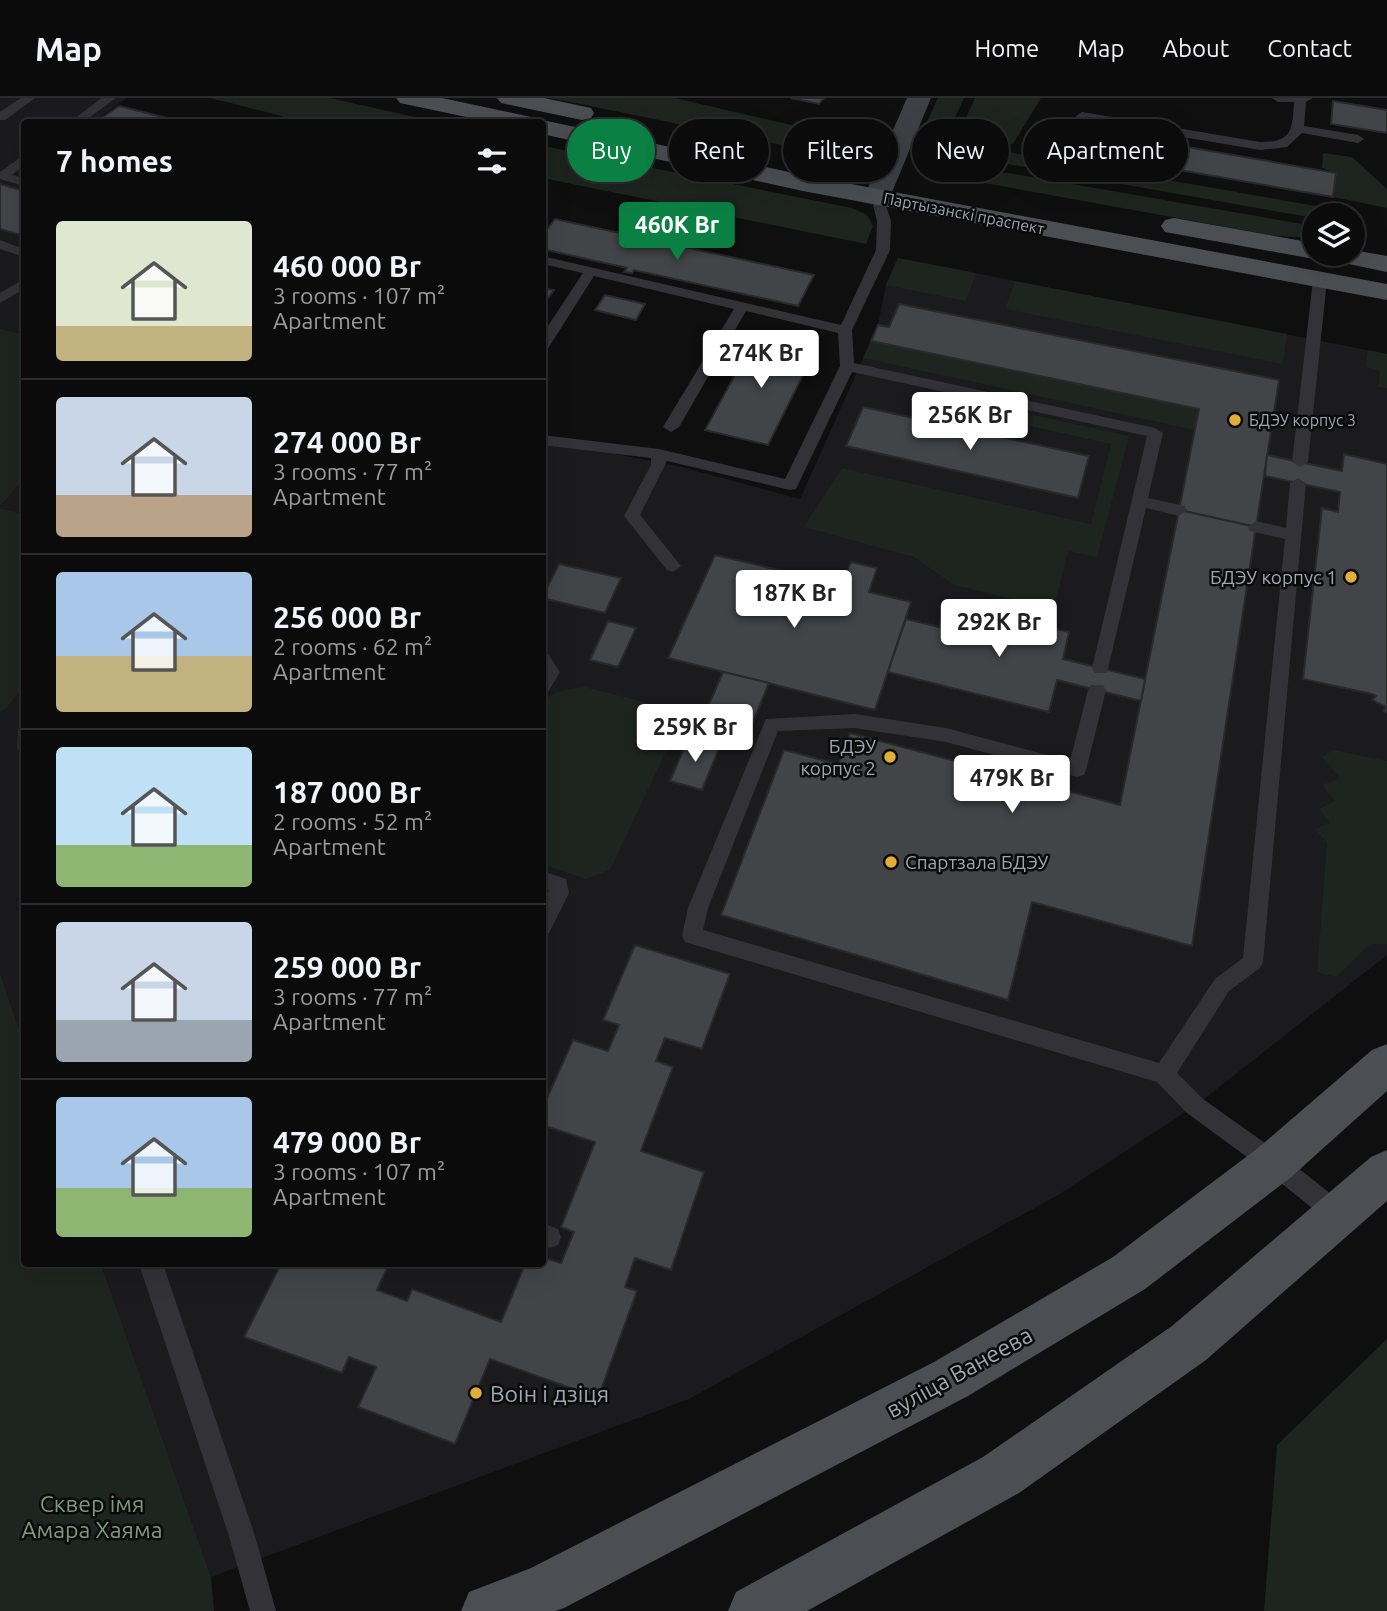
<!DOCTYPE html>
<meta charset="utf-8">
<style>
body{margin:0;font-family:Ubuntu,sans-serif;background:#19191a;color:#f1f3f6;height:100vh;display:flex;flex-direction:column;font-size:26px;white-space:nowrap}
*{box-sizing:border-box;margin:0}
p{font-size:23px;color:#9a9b9d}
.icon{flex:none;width:38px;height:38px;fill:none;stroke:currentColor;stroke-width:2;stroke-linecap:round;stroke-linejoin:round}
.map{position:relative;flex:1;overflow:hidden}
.side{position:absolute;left:21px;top:21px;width:525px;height:1148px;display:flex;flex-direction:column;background:#0b0b0c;border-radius:7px;box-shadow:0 7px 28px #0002,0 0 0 2px #2b2b2d}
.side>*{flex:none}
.hud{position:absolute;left:567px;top:21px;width:665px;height:63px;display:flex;gap:14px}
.buttons{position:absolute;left:1302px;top:105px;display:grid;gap:14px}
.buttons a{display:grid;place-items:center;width:63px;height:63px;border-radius:50%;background:#0b0b0c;box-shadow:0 7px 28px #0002,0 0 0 2px #2b2b2d;font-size:35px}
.price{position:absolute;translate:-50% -60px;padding:0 16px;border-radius:7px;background:#fff;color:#222;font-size:23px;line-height:46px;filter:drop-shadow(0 2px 4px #0008)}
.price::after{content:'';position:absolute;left:50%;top:42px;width:21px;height:16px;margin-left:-10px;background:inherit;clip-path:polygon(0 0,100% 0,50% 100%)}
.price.active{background:#0b8043;color:#fff}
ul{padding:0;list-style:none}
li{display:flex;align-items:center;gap:21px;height:175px;padding:0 35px}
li+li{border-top:2px solid #2b2b2d}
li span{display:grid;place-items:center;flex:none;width:196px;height:140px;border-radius:7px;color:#555}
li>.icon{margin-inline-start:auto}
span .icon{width:84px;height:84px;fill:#fffc;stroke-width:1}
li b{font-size:30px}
h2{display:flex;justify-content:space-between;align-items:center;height:84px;padding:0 35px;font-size:30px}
.chip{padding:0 24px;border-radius:32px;background:#0b0b0c;box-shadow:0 7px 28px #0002,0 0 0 2px #2b2b2d;font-size:24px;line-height:63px}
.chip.active{background:#0b8043;color:#fff}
header{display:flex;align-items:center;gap:42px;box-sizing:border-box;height:98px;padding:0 35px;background:#0b0b0c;border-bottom:2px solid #2b2b2d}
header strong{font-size:33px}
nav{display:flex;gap:38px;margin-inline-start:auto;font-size:24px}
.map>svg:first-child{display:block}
.built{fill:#1b1b1d}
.green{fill:#1e241f}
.building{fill:#434448;stroke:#29292c;stroke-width:2}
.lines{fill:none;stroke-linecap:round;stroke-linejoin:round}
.lane{fill:#333337;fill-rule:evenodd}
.secondary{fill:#3f4045;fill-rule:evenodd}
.primary{fill:#4d4e54;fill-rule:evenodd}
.poi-dot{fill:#e1af37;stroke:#0a0a0b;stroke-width:2.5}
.labels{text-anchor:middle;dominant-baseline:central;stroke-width:5;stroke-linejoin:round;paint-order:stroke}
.far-street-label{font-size:16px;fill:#a1a5b0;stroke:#0a0a0b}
.far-poi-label{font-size:16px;fill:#a1a5b0;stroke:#0a0a0b;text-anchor:start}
.poi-label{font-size:19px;fill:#a1a5b0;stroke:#0a0a0b;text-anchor:end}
.near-street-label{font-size:23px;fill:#a1a5b0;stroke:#0a0a0b}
.near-poi-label{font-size:23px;fill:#a1a5b0;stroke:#0a0a0b;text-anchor:start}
.near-park-label{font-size:23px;fill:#7a9a7d;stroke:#0a0a0b}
</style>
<header>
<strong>Map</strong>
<nav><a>Home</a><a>Map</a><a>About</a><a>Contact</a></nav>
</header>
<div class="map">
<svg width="1387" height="1513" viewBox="0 0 1387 1513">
<rect width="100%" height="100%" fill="#0f0f10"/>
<g class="built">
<polygon points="0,0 127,0 93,24 24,24 24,236 0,231"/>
<polygon points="898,160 1387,256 1387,857 1195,1008 1058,1097 689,1301 211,1479 101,1166 542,1166 543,342 682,369 800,401 878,227 886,187"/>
<polygon points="24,381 24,416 0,410 0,408"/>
<polygon points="24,588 24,945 0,875 0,614 6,611"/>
</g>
<g class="green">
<polygon points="210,0 330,0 437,24 305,24"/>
<polygon points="550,0 675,0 817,33 807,52"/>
<polygon points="938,0 964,0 948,35 924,30"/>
<polygon points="975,0 1041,0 1013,46 958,37"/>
<polygon points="956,45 1327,110 1325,117 1314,117 1314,120 951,56"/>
<polygon points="543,48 852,110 867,117 873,128 866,146 543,80"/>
<polygon points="1323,55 1352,59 1387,91 1387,110 1333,99 1336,75 1322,70"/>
<polygon points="991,75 1009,75 1313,128 1314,140 1276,138 974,83 975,78"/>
<polygon points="898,160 976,175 966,203 886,187"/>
<polygon points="1015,183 1287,236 1283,266 1005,211"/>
<polygon points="0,231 24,236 24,381 0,408"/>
<polygon points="871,243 1199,311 1195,332 863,260"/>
<polygon points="1368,252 1387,256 1387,290 1378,289 1380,273 1366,269"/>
<polygon points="970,303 1129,338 1097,459 1068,453 1054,511 954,487 914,459 804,429 842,370 1091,426 1111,346 966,314"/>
<polygon points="0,410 24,416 24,588 6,611 0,614"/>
<path d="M585 589 660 608C670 622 671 632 668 649L610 772 586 781 542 766 543 606C551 592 570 591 585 589Z"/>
<polygon points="1333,652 1387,663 1387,846 1370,846 1336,879 1317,874 1327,745 1315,731 1330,725 1319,711 1335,703 1322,687 1340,680 1322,659"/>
<polygon points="0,875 24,945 24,1166 101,1166 211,1479 214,1513 0,1513"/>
<polygon points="1387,1241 1387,1513 1264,1513 1277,1347"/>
</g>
<g class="building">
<polygon points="791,0 824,0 819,6"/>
<polygon points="1333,3 1387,12 1387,35 1331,26"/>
<polygon points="119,8 183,24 96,24"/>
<polygon points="1055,26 1336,75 1333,99 1047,49"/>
<polygon points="0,86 24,93 24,138 0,131"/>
<polygon points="555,121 814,177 798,208 634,172 632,175 624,174 627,170 542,151 542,138"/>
<polygon points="542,190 554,192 542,209"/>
<polygon points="605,197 645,206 636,222 595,212"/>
<polygon points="899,206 1279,282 1256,429 1179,412 1199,311 871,243 878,227 889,229"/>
<polygon points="756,238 816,251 768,347 705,332"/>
<polygon points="863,309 1089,358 1078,400 846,348"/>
<polygon points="1344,356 1387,366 1387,615 1383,613 1386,609 1372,602 1376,598 1372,596 1303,581 1322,410 1338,414 1340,394 1265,378 1267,357 1342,373"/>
<polygon points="1179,412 1256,429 1192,848 1032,804 1008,902 721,817 784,652 838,666 850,635 1120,707"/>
<polygon points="715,457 842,487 851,464 877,470 869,494 911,504 875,612 668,560"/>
<polygon points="559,466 621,480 605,515 542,500"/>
<polygon points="946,505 1069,534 1063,561 1145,581 1141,603 1057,582 1049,614 888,574 906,521 939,529"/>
<polygon points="608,523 636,530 618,569 590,562"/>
<polygon points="723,574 769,585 747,639 700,627"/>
<polygon points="24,626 24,657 18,650 19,632"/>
<polygon points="689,639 720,648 702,692 670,683"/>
<polygon points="635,847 730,876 702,951 665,940 656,963 673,969 641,1053 704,1074 671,1172 635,1160 625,1189 637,1193 598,1300 490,1261 455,1346 358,1309 376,1269 349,1259 342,1275 244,1239 281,1166 389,1166 377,1192 407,1203 412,1191 501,1224 525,1166 542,1166 542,1159 561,1165 574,1134 561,1129 595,1044 542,1027 542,1011 573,942 608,953 619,927 603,922"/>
</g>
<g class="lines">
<g class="lane">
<polygon points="21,0 35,0 5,22 0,22 0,14"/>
<polygon points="102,0 116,0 83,24 70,24"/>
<path d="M1272 0H1313L1306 4 1304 28 1358 37 1364 41 1358 45 1302 35 1287 49 1260 52 1082 22 1076 18 1082 14 1260 44C1293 44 1292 32 1294 4H1278Z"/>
<polygon points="24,57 24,67 12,77 24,80 24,88 0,81 0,74"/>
<polygon points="542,82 548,83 548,89 542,90"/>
<polygon points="877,95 883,99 891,123 890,152 852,232 854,265 1155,330 1163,335 1148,400 1185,408 1187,412 1179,418 1146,410 1107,575 1095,575 1092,570 1147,338 852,274 796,391 790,392 667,363 640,417 681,468 673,474 667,472 624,418 651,367 651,360 542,347 542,337 659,351 785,381 840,268 838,235 746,213 679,329 671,334 663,329 734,211 594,178 547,252 542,253 542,237 583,175 542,166 542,158 841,227 876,152 877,123 871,99"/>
<polygon points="0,142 24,151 24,159 0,151"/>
<polygon points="1320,178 1327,182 1308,364 1300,369 1292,364 1313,182"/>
<polygon points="24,181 24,191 0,205 0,195"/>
<polygon points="1298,380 1306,385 1263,864 1260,870 1229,893 1177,975 1203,1001 1282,1057 1347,1109 1350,1117 1347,1125 1339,1128 1331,1125 1266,1073 1187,1015 1157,984 685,844 682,838 688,810 766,621 855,616 946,630 1070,663 1088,592 1091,587 1103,587 1106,592 1086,672 1084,677 1077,679 946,644 855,630 778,633 708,810 703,832 1159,965 1215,881 1243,860 1285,441 1250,433 1248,429 1256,423 1286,430 1290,385"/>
<polygon points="542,555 548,556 560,574 548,594 542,596"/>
<polygon points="542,773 566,781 569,795 549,835 542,837 542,808 549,792 542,789"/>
<polygon points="542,1125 558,1131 561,1139 558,1147 550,1150 542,1148"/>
<polygon points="139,1166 163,1166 255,1438 276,1513 250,1513 229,1438"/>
</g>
<polygon class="secondary" points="907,0 931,0 890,99 886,104 877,107 868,104 864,99"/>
<g class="primary">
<polygon points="396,0 442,0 531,19 534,24 542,22 803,77 1387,186 1387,202 803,93 542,36 542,24 490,24 400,5"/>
<polygon points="497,0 544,0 591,10 594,15 591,20 582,22 501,5"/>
<polygon points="1174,120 1314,145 1314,156 1353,156 1353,152 1387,158 1387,174 1320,160 1314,161 1165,134 1161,128 1165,122"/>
<polygon points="1387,946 1387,993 1290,1080 1145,1191 968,1298 564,1510 555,1513 461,1513 469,1494 531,1470 934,1264 1113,1159 1258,1050 1372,952"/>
<polygon points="1387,1052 1387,1103 1206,1262 1019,1395 807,1513 728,1513 736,1494 983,1359 1172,1228 1371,1059"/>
</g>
</g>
<g class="poi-dot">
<circle cx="1235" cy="322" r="7"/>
<circle cx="1351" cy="479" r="7"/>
<circle cx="890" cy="659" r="7"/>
<circle cx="891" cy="764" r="7"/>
<circle cx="476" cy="1295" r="7"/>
</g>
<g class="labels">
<g class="far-street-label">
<text transform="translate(964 115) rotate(11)">Партызанскі праспект</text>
</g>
<g class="far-poi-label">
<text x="1249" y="322">БДЭУ корпус 3</text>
</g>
<g class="poi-label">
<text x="1337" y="479">БДЭУ корпус 1</text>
<text x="876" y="648">БДЭУ<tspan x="876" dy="22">корпус 2</tspan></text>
<text x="905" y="764" text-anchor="start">Спартзала БДЭУ</text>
</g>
<g class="near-street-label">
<text transform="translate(959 1274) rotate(-29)">вуліца Ванеева</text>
</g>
<g class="near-poi-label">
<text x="490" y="1295">Воін і дзіця</text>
</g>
<g class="near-park-label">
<text x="92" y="1405">Сквер імя<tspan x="92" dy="26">Амара Хаяма</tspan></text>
</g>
</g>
</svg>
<div class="buttons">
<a><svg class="icon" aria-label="layers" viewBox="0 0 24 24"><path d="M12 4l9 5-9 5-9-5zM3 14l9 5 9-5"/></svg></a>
</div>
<b class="price active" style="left:677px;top:164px">460K Br</b>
<b class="price" style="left:761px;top:292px">274K Br</b>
<b class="price" style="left:970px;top:354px">256K Br</b>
<b class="price" style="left:794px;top:532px">187K Br</b>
<b class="price" style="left:999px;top:561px">292K Br</b>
<b class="price" style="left:695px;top:666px">259K Br</b>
<b class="price" style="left:1012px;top:717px">479K Br</b>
<div class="hud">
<a class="chip active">Buy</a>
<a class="chip">Rent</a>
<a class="chip">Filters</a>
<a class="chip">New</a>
<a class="chip">Apartment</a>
</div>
<section class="side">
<h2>7 homes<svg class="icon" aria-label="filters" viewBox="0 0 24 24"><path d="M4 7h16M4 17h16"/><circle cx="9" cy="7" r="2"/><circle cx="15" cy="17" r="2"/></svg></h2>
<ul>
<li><span style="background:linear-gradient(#dfe7d0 75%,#c2b280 0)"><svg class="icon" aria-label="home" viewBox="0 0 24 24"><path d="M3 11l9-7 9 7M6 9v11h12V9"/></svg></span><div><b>460 000 Br</b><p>3 rooms · 107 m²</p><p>Apartment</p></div></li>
<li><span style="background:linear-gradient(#c9d6e8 70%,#b9a48a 0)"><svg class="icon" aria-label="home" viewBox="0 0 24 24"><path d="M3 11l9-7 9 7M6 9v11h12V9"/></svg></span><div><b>274 000 Br</b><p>3 rooms · 77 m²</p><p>Apartment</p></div></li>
<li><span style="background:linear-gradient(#a9c7e8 60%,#c2b280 0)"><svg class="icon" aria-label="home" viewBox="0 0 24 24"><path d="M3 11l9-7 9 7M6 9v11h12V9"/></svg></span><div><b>256 000 Br</b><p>2 rooms · 62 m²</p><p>Apartment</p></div></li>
<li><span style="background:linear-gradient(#bfe0f5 70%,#8fb573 0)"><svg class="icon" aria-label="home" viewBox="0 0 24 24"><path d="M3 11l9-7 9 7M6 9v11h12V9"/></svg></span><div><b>187 000 Br</b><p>2 rooms · 52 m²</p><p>Apartment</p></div></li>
<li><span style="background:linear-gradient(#c9d6e8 70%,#9aa5b1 0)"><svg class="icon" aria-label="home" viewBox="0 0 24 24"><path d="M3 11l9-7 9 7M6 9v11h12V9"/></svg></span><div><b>259 000 Br</b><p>3 rooms · 77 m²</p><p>Apartment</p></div></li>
<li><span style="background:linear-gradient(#a9c7e8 65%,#8fb573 0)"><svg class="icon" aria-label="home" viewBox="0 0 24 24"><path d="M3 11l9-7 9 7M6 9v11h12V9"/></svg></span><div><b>479 000 Br</b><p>3 rooms · 107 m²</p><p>Apartment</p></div></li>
</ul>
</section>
</div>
